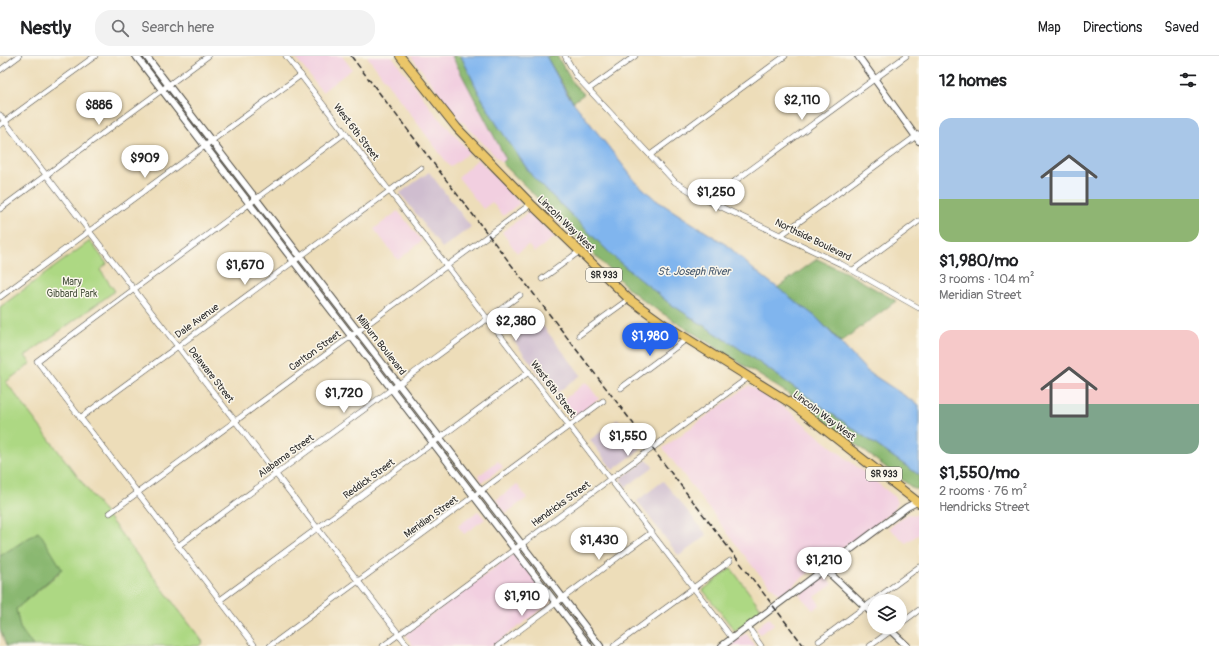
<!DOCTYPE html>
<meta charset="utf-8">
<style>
body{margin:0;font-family:Pangolin,sans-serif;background:#f2f2f2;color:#202124;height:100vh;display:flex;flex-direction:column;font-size:15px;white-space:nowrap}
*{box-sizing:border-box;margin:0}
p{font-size:13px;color:#757577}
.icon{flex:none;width:22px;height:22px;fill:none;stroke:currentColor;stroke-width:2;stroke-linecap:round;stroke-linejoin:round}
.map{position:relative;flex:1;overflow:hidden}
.details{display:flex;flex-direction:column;background:#fff;width:300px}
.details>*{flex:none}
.tools{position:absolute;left:867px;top:538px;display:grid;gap:8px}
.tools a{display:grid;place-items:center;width:40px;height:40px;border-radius:50%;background:#fff;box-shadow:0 2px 10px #0003;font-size:20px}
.price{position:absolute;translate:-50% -34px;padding:0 9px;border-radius:14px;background:#fff;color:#222;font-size:13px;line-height:26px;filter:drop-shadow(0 1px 2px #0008)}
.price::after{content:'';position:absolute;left:50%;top:24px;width:12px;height:9px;margin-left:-6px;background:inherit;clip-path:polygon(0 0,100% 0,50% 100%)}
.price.active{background:#2563eb;color:#fff}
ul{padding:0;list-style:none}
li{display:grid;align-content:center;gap:8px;height:212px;padding:0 20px}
li span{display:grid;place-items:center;height:124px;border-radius:12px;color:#555}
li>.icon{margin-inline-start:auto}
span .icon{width:72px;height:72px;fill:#fffc;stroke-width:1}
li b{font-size:17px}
h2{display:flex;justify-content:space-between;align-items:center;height:48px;padding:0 20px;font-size:17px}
header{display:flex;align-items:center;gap:24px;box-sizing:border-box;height:56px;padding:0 20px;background:#fff;border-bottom:1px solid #e0e0e0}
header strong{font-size:19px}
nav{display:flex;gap:22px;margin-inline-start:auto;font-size:14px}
.search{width:280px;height:36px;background:#f2f2f2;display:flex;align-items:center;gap:10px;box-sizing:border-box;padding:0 14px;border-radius:16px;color:#757577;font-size:15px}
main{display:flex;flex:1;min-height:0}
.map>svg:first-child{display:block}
.built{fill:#f2cfe0}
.industrial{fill:#cfbdcf}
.green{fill:#add883;stroke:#6c8257}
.forest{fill:#8ab871;stroke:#5a724e}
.water{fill:#80b5ee;stroke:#56708c}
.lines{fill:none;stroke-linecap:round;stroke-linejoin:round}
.minor-casing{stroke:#484640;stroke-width:6}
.tertiary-casing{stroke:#484640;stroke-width:8}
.primary-casing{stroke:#484640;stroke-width:10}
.minor{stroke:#fff;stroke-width:5}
.tertiary{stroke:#fff;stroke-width:6}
.primary{stroke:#ebc669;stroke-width:8}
.rail{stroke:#2b2b2b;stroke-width:1.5;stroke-dasharray:6 3;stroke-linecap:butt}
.labels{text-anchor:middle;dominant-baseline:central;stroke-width:3;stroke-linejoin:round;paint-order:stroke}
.shield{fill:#fbf7ec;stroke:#696865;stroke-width:1}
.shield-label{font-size:9px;font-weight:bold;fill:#2b2b2b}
.street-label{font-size:10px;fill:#2b2b2b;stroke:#fbf7ec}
.park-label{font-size:10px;fill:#4c5641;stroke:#fbf7ec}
.water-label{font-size:11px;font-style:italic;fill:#495b6f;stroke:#fbf7ec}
</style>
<header>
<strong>Nestly</strong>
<div class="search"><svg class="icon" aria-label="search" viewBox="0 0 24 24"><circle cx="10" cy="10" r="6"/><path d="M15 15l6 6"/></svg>Search here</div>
<nav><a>Map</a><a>Directions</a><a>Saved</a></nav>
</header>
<main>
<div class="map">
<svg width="919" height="590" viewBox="0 0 919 590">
<rect width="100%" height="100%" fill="#fbf7ec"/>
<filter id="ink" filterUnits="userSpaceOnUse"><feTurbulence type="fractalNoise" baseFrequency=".025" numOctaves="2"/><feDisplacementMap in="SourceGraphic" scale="8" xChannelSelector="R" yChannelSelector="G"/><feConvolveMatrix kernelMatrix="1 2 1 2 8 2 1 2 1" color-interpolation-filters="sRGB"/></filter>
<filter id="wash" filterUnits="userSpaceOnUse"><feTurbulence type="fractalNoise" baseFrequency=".012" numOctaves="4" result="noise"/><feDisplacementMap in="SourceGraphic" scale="16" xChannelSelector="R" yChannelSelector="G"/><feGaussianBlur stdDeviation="0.9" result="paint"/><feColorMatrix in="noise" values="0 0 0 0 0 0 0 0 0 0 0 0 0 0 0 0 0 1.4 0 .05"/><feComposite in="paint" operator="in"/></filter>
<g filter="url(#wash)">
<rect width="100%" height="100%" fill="#edddb9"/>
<g class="built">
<polygon points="297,0 342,0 352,13 322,36 295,1"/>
<polygon points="367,0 392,0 434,56 470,96 450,111"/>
<polygon points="411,0 452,0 506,103 502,107 454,57"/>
<polygon points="478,103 520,147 503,160 492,146 483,153 458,121"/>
<polygon points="398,155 422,185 398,204 374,173"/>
<polygon points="529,156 555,181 534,196 528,189 517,197 502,176"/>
<polygon points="586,326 599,343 573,362 560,346"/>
<polygon points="749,329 792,357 817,379 895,441 897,447 894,455 807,518 781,540 757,516 663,392"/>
<polygon points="498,405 503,411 482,426 478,420"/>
<polygon points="517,428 527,442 506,457 496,444"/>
<polygon points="478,455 485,463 464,478 458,470"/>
<polygon points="908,458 919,459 919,478 906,487 889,472"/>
<polygon points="513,498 516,498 551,545 549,548 492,590 413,590 406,580 407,577"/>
<polygon points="824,520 833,528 815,541 820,549 813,554 799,539"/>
<polygon points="769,561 774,568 760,578 756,572"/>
<polygon points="746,577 755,590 728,590"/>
</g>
<g class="industrial">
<polygon points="429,116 471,171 442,192 400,137"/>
<polygon points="539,265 581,319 555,338 513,284"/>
<polygon points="618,363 641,393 613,414 590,384"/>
<polygon points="647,404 653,411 626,431 620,423"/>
<polygon points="663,425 707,479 679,500 637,445"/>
</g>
<g class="green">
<polygon points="90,185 107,208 100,214 115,235 25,300 31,307 6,326 203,586 199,590 33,590 20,572 16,553 59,517 38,476 0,500 0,251"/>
<polygon points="731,512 762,554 735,575 703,534"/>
</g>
<g class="forest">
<polygon points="452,0 461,0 479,37 496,67 532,120 617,204 669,247 737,291 919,419 919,433 914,433 798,344 648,248 629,233 502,107 506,103"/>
<polygon points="546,0 557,0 573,27 584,38 573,46"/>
<polygon points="817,203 847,217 896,245 841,286 816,261 777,232"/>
<polygon points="38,476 42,480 62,513 16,553 20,572 33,590 6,590 0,573 0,500"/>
</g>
<polygon class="water" points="461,0 546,0 567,38 636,126 656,144 728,190 753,213 816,261 867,315 919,349 919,419 737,291 669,247 617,204 532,120 496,67 479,37"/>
</g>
<g filter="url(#ink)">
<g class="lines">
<g class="minor-casing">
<g id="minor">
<polyline points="286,0 732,582"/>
<polyline points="565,0 577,21 675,126 698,140 841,208 919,252"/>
<polyline points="0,14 19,0"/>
<polyline points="589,33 635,0"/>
<polyline points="0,59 408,590"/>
<polyline points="0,69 95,0"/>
<polyline points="650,99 785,0"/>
<polyline points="709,144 906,0"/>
<polyline points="0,153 208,0"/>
<polyline points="781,179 919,78"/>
<polyline points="853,214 919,165"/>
<polyline points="542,223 580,195"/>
<polyline points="0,241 301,19"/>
<polyline points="579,279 629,243"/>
<polyline points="621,332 688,282"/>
<polyline points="80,362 421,112"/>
<polyline points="110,457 531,148"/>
<polyline points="178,490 520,239"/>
<polyline points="220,544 529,316"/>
<polyline points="900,568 919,554"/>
<polyline points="748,571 761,590"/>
<polyline points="819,585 919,511"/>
<polyline points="255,590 37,305 345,77"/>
<polyline points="270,590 603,345"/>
<polyline points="383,590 749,321"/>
<polyline points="498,590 652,476"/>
<polyline points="614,590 730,505"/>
<polyline points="870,590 896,571"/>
</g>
</g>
<g class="tertiary-casing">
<g id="tertiary">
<polyline points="136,0 589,590"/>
<polyline points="146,0 600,590"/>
<polyline points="858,0 919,85"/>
<polyline points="825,513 874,559"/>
<polyline points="887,571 907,590"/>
<polyline points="722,590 907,451 919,445"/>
</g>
</g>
<g class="primary-casing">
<polyline id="primary" points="400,0 457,72 531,148 629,243 665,269 792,348 919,447"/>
</g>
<use href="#minor" class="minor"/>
<use href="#tertiary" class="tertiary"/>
<use href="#primary" class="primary"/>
<polyline class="rail" points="351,0 804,590"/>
</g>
</g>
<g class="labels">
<g class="shield">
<rect x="586" y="212" width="36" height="14" rx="3"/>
<rect x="866" y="411" width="36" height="14" rx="3"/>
</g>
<g class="shield-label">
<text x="604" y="219">SR 933</text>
<text x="884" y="418">SR 933</text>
</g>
<g class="street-label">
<text transform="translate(356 76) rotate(53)">West 6th Street</text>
<text transform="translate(566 168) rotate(44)">Lincoln Way West</text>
<text transform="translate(813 184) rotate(26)">Northside Boulevard</text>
<text transform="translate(197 265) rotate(-36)">Dale Avenue</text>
<text transform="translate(381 289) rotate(52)">Milburn Boulevard</text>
<text transform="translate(315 295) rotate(-36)">Carlton Street</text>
<text transform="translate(211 319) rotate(52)">Delaware Street</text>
<text transform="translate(553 333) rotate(53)">West 6th Street</text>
<text transform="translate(824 360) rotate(37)">Lincoln Way West</text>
<text transform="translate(286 400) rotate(-36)">Alabama Street</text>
<text transform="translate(369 423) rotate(-36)">Reddick Street</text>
<text transform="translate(561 448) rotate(-36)">Hendricks Street</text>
<text transform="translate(431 461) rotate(-36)">Meridian Street</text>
</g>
<g class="park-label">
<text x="72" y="226">Mary<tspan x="72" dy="12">Gibbard Park</tspan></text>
</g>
<g class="water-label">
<text x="694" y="215">St. Joseph River</text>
</g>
</g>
</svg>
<div class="tools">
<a><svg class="icon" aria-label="layers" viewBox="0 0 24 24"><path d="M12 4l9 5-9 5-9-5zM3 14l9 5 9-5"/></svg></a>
</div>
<b class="price" style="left:802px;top:65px">$2,110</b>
<b class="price" style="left:99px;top:70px">$886</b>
<b class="price" style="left:145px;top:123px">$909</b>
<b class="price" style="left:716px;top:157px">$1,250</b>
<b class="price" style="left:245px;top:230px">$1,670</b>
<b class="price" style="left:516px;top:286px">$2,380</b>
<b class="price active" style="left:650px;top:301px">$1,980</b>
<b class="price" style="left:344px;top:358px">$1,720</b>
<b class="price" style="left:628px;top:401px">$1,550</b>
<b class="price" style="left:599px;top:505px">$1,430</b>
<b class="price" style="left:824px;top:525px">$1,210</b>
<b class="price" style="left:522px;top:561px">$1,910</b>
</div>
<section class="details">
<h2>12 homes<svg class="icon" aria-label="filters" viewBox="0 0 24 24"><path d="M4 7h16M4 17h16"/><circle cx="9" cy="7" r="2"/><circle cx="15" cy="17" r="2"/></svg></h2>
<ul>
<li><span style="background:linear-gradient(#a9c7e8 65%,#8fb573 0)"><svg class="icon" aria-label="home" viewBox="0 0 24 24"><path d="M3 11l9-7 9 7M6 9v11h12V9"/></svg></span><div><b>$1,980/mo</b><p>3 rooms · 104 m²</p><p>Meridian Street</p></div></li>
<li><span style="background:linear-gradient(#f6c9c9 60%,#7fa58c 0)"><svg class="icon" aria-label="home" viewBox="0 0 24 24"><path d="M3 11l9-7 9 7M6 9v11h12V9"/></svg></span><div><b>$1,550/mo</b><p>2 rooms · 76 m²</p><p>Hendricks Street</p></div></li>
</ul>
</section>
</main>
